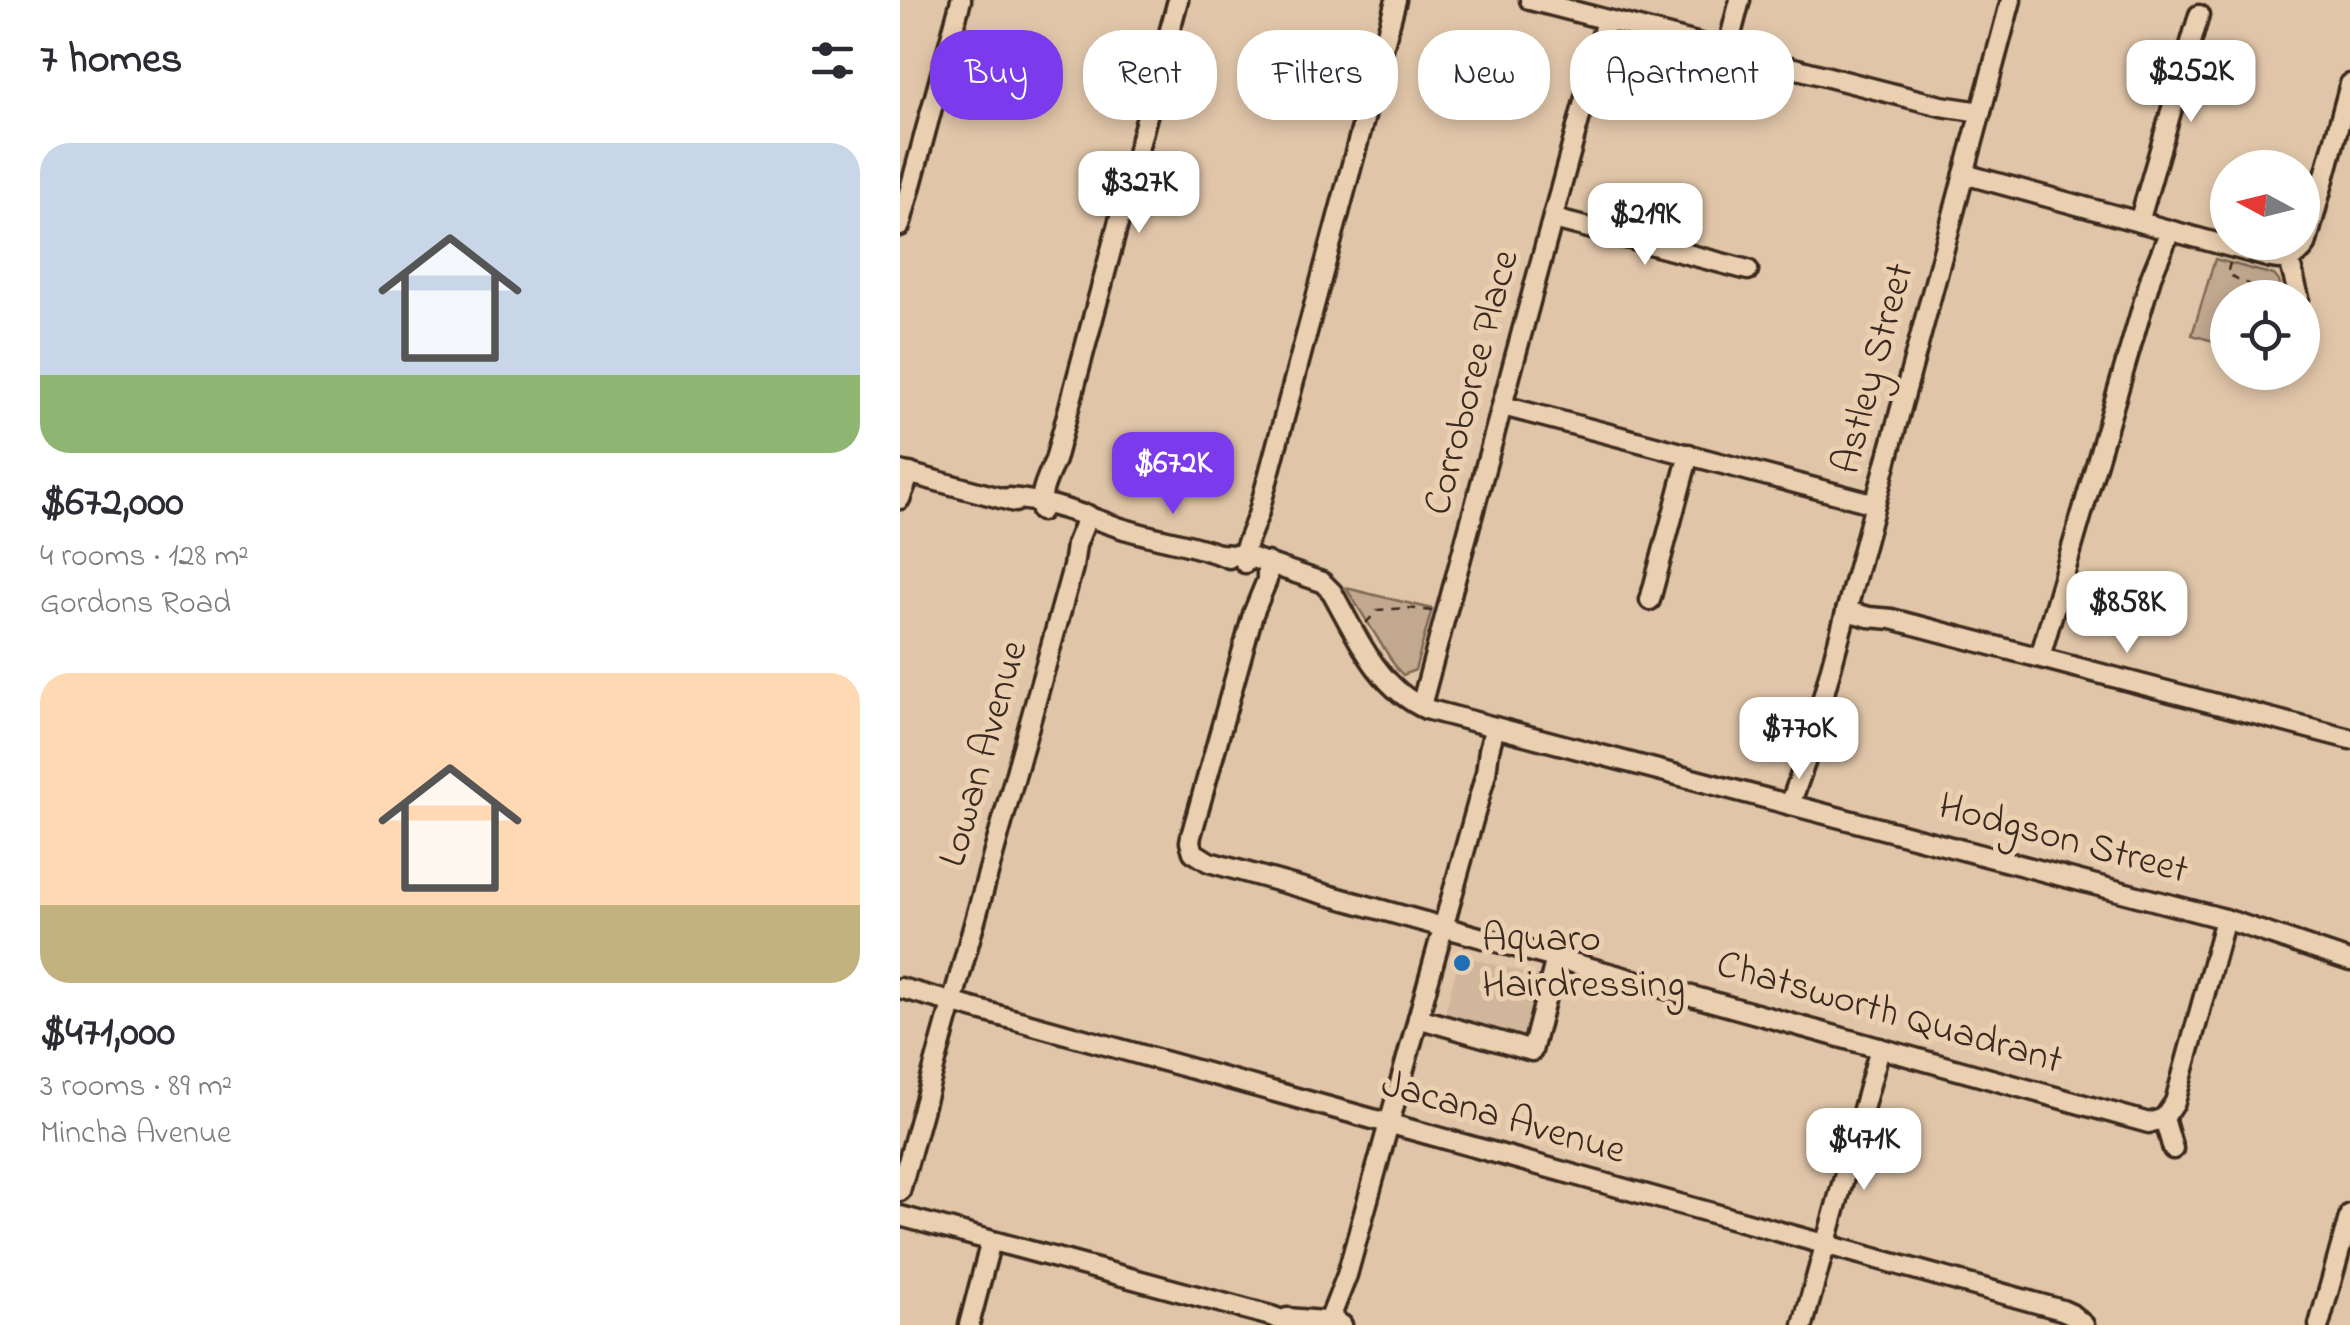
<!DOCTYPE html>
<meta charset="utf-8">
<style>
body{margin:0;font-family:"Indie Flower",sans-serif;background:#f7f7f7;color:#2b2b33;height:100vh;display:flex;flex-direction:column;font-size:38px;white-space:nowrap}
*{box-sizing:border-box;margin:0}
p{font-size:32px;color:#7c7c81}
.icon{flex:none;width:55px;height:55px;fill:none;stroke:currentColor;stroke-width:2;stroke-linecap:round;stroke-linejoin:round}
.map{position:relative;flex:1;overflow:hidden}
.side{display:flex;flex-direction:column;background:#fff;width:900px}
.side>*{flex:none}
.guide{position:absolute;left:30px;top:30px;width:950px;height:90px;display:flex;gap:20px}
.needle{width:65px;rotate:277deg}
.tools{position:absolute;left:1310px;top:150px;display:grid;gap:20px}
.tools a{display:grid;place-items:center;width:110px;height:110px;border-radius:50%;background:#fff;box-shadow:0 5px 15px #0003;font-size:50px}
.price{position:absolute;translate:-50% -85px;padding:0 22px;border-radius:20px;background:#fff;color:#222;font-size:32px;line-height:65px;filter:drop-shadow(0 2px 5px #0008)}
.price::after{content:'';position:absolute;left:50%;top:60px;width:30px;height:22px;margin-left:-15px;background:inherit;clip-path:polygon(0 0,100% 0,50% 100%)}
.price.on{background:#7c3aed;color:#fff}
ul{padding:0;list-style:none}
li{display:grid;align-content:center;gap:20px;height:530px;padding:0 40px}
li span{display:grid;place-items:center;height:310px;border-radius:30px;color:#555}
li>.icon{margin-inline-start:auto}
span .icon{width:180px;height:180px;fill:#fffc;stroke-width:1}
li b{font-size:42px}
h2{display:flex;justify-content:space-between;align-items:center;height:120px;padding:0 40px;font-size:42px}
.pill{padding:0 35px;border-radius:40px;background:#fff;box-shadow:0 5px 15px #0003;font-size:35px;line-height:90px}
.pill.on{background:#7c3aed;color:#fff}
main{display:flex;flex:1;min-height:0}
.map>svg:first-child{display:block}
.built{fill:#d0b79b}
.green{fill:#c1a88f;stroke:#7e6956;stroke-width:2.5}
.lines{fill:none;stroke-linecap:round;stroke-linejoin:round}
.minor-casing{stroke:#3b2a1e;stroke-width:25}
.path{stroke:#3b2a1e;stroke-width:2.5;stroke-dasharray:8 8;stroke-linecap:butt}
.minor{stroke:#eacfb1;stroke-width:18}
.poi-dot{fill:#1f6fb2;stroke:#eacfb1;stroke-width:4}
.labels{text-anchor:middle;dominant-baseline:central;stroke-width:10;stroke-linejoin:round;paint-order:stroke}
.street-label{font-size:40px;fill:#3b2a1e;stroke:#eacfb1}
.poi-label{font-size:40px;fill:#3b2a1e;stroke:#eacfb1;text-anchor:start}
</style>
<main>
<section class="side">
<h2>7 homes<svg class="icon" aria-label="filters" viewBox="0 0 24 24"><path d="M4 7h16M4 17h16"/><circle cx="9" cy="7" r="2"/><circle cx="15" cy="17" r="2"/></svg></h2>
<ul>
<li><span style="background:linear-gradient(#c9d6e8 75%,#8fb573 0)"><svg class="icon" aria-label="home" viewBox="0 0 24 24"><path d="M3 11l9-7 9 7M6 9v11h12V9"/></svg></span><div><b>$672,000</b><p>4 rooms · 128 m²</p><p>Gordons Road</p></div></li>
<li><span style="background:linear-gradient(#ffd9b3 75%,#c2b280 0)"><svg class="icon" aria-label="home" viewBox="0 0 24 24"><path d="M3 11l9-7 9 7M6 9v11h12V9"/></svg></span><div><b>$471,000</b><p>3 rooms · 89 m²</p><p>Mincha Avenue</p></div></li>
</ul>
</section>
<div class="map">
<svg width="1450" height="1325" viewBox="0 0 1450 1325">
<rect width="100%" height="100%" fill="#e0c5a8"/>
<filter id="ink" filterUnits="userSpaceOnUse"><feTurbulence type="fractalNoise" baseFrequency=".01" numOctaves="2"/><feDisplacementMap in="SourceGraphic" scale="20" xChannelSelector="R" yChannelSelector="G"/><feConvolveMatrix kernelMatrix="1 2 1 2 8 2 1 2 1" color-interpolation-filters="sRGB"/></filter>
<g filter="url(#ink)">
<polygon class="built" points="560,955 654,981 634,1054 541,1028"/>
<g class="green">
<polygon points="1315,259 1374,275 1379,281 1383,297 1328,298 1327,345 1292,335"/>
<polygon points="446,588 532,609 515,670 503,675 497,669"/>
</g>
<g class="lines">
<g class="minor-casing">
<g id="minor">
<polyline points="630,0 1041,106 1081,112"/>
<polyline points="827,50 840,0"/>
<path d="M1064 174 1371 258C1387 261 1397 258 1406 245L1450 84"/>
<polyline points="654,219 848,270"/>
<polyline points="1239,222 1299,15"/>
<polyline points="0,226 61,0"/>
<polyline points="1389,259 1399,298"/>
<polyline points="603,406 975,504"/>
<polyline points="0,471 115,502"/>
<path d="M108 498C145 500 180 514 215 526 252 539 293 543 329 558"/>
<polyline points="0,499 10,473"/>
<path d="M141 511C139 493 148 476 155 460L278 0"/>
<path d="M319 554 347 556 422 582 432 592C457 636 477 687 526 709L1325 919 1450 961"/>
<polyline points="367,562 367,580 353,614 291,836 290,842 293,852 309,862 1249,1123 1264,1118 1275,1102 1325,919"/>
<polyline points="345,563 343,553 358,515 496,0"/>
<polyline points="750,600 789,454"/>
<polyline points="946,611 969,617 992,619 1450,739"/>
<polyline points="1140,657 1251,277 1270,231"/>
<polyline points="521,706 706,20"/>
<polyline points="890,805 907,757 1111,0"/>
<polyline points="0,988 1162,1310 1171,1314 1184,1325"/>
<polyline points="518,1018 632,1051 656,958"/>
<polyline points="1264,1118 1273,1149"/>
<polyline points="0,1191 173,567 176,545 188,515"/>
<polyline points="0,1216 371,1316 395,1325"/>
<polyline points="387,1318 436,1322 442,1325"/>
<polyline points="429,1321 447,1275 586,773 589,750 595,727"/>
<polyline points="69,1325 91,1241"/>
<polyline points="903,1325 980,1048"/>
<polyline points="1419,1325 1450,1214"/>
</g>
</g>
<g class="path">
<polyline points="1330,263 1327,274 1359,289 1366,298"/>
<polyline points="466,623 478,610 508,608 532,611"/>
</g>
<use href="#minor" class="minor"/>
</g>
</g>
<circle class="poi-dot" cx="562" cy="963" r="10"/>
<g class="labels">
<g class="street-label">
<text transform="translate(975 369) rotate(-75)">Astley Street</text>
<text transform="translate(573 383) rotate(-75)">Corroboree Place</text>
<text transform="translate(85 754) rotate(-74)">Lowan Avenue</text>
<text transform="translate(1163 840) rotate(15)">Hodgson Street</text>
<text transform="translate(989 1014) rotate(16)">Chatsworth Quadrant</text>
<text transform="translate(603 1119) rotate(16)">Jacana Avenue</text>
</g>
<g class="poi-label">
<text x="582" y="940">Aquaro<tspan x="582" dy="46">Hairdressing</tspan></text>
</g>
</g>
</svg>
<div class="tools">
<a><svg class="needle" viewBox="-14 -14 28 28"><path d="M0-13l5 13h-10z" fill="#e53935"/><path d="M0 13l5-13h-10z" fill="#7c7c81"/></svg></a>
<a><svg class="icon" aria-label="locate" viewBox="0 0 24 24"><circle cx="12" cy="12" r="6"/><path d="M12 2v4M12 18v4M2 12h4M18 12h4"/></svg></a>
</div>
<b class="price" style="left:1291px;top:125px">$252K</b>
<b class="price" style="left:239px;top:236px">$327K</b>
<b class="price" style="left:745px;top:268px">$219K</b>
<b class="price on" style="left:273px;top:517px">$672K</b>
<b class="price" style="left:1227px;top:656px">$858K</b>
<b class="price" style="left:899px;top:782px">$770K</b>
<b class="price" style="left:964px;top:1193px">$471K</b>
<div class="guide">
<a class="pill on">Buy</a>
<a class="pill">Rent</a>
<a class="pill">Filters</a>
<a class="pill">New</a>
<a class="pill">Apartment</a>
</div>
</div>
</main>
